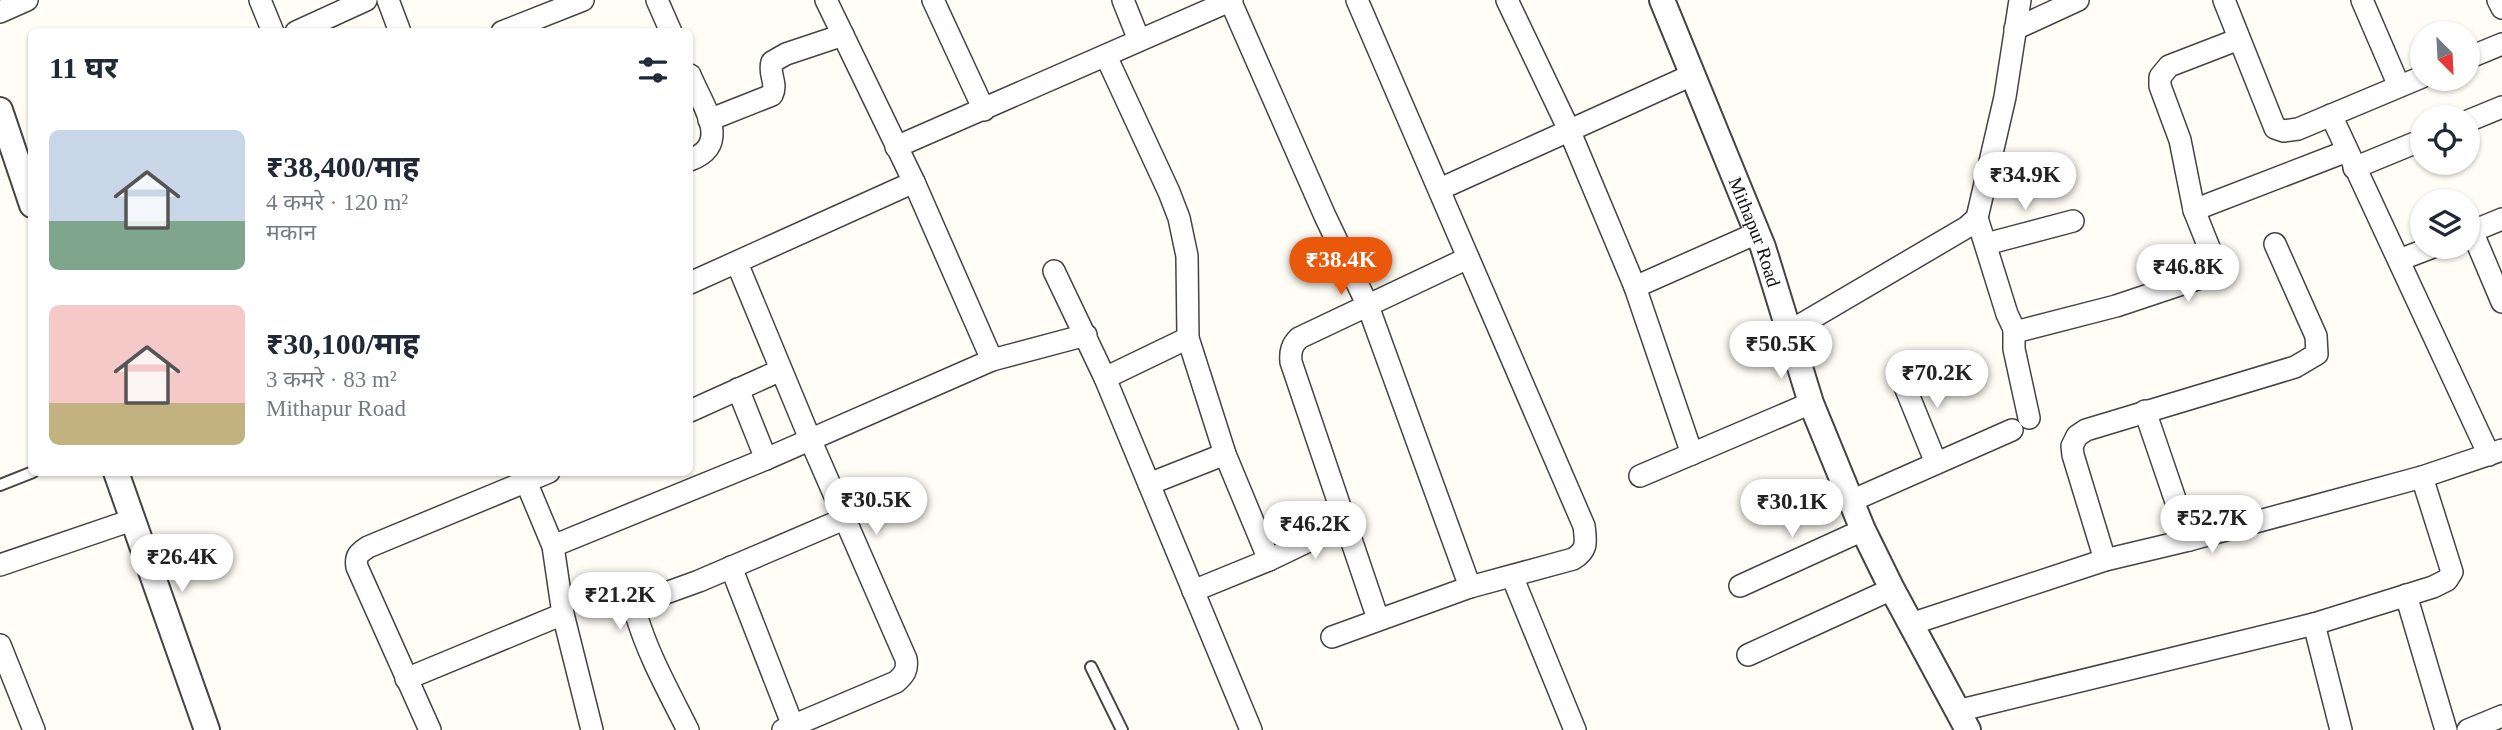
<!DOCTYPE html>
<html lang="hi">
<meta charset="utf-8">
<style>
body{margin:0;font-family:"Times New Roman","Noto Sans Devanagari",serif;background:#f6f6f7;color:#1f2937;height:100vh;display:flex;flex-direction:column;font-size:26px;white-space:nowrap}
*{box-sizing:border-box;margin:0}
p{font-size:23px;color:#747a83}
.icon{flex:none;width:38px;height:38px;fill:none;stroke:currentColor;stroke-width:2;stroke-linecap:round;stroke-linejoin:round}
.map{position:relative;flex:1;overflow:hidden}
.drawer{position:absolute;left:28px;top:28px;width:665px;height:448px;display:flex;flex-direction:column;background:#fff;border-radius:10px;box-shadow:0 2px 5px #0004}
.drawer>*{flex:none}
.needle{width:46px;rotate:156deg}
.tools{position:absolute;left:2410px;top:21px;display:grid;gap:14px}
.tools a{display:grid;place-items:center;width:70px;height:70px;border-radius:50%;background:#fff;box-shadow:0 2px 5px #0004;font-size:35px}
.price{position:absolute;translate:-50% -60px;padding:0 16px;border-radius:24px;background:#fff;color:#222;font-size:23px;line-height:46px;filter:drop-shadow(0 2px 4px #0008)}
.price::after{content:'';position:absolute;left:50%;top:42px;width:21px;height:16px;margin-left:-10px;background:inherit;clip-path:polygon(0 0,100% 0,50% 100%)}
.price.on{background:#ea580c;color:#fff}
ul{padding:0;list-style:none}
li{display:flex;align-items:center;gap:21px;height:175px;padding:0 21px}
li span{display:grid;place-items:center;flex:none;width:196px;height:140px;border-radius:10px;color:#555}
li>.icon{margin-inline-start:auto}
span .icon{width:84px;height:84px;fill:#fffc;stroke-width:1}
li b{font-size:30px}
h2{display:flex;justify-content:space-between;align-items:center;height:84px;padding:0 21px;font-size:30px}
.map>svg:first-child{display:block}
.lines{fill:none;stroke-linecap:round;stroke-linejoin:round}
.service-casing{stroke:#444;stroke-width:14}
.minor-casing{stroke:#444;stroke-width:24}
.tertiary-casing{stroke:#444;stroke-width:28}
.service{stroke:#fff;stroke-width:10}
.minor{stroke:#fff;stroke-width:21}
.tertiary{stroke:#fff;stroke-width:24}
.labels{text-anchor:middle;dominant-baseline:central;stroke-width:7;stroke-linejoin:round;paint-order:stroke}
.street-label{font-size:19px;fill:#111;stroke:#fff}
</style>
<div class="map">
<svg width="2502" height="730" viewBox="0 0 2502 730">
<rect width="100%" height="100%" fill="#fffdf5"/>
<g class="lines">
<g class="service-casing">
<g id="service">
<polyline points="0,485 33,472"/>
<polyline points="1091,667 1122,730"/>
</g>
</g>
<g class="minor-casing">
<g id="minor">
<polyline points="260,0 273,32"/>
<polyline points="388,0 400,32"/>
<polyline points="657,0 671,32"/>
<polyline points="826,0 914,182 992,360"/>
<polyline points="933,0 984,110"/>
<polyline points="1123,0 1139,40"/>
<polyline points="1230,0 1325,216 1368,306 1470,587"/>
<polyline points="1507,0 1570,132 1635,287"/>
<polyline points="2224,0 2275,128 2284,131 2298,129 2422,77"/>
<polyline points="2362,0 2399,86"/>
<polyline points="2498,0 2502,8"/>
<polyline points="0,12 27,0"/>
<polyline points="2015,29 2078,0"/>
<polyline points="296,32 366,0"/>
<polyline points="502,32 583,0"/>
<polyline points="1106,56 1169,192 1179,218 1187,256 1188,338 1225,454 1269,560 1193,591"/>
<polyline points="2468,58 2502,44"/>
<path d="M690 75C702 105 733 144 690 160"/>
<polyline points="2331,115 2489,455"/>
<path d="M709 120 772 95C778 83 768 74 772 62L786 54 843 35"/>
<polyline points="2468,121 2502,107"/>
<polyline points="896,147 1232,0"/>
<polyline points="2354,168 2422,140"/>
<polyline points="1440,189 1692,75"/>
<polyline points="2194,210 2347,151"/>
<polyline points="1977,218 2007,314 2014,329 2019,331 2116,306 2203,277 2210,272 2213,265 2212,255 2194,210 2180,140 2160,86 2160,77 2169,66 2239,39"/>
<polyline points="2472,231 2502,302"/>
<polyline points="2468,233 2502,219"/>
<polyline points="1986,244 2073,221"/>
<polyline points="2399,260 2433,247"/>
<path d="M737 263 810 439 906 659C908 670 904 675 896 682L783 730"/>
<polyline points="1054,271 1105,378 1251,730"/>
<polyline points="690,283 914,182"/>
<polyline points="2014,329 2014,349 2029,418"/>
<polyline points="1790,331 1967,227 1977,218 2005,97 2020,0"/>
<polyline points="1899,372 1936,463"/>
<polyline points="1105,378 1188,338"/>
<polyline points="738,389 766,459"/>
<polyline points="690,411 781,370"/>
<polyline points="2145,411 2189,540"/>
<polyline points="1692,454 1635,287 1757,233"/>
<polyline points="522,472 553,546 563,614 592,730"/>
<polyline points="1640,476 1811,403"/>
<polyline points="1149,484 1225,454"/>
<polyline points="1851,501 2012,430"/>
<polyline points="553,546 766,459 992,360 1086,335"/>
<polyline points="1269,560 1344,524"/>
<polyline points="2105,560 2073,455 2072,446 2077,436 2086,430 2295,367 2317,354 2316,336 2275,244"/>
<polyline points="0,565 132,520"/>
<polyline points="731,567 793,726"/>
<polyline points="1512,576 1575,730"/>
<polyline points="1740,586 1863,530"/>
<polyline points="2406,595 2446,730"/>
<path d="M1378 619 1291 362C1290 351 1292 345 1299 338L1468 258"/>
<polyline points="1911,624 2105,560 2189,540 2422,477 2502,450"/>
<polyline points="2314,624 2341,730"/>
<path d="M1332 637 1470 587 1573 559C1588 550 1586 542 1584 526L1357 0"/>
<polyline points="0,645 34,730"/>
<polyline points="1748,655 1892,589"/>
<polyline points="406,679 563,614"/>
<polyline points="1957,711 2314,624 2433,587 2447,580 2452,572 2422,477"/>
<path d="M430 730 357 567C355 556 359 553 368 547L549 472"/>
<path d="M688 730C669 692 648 655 636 614L640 605 652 598 699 581 844 519"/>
<polyline points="2468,730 2502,716"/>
</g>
</g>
<g class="tertiary-casing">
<g id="tertiary">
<path id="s1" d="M1662 0 1763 247 1811 403 1863 530 1892 589 1968 730"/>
<polyline points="0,110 32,205"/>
<polyline points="116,472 207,730"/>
</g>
</g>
<use href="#service" class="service"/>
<use href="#minor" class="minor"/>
<use href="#tertiary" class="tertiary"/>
</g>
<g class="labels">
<g class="street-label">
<text stroke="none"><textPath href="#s1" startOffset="250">Mithapur Road</textPath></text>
</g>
</g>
</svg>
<div class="tools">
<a><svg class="needle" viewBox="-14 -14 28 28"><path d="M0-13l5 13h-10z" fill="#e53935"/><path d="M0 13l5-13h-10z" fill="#747a83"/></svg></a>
<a><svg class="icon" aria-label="locate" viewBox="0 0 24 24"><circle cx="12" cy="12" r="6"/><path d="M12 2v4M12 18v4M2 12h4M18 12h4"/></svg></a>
<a><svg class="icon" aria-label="layers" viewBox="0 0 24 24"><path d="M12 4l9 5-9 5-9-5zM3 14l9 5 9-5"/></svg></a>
</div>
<b class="price" style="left:2025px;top:212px">₹34.9K</b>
<b class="price on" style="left:1341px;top:297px">₹38.4K</b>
<b class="price" style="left:2188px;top:304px">₹46.8K</b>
<b class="price" style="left:1781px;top:381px">₹50.5K</b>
<b class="price" style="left:1937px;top:410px">₹70.2K</b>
<b class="price" style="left:876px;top:537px">₹30.5K</b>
<b class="price" style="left:1792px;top:539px">₹30.1K</b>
<b class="price" style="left:2212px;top:555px">₹52.7K</b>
<b class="price" style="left:1315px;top:561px">₹46.2K</b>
<b class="price" style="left:182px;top:594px">₹26.4K</b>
<b class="price" style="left:620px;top:632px">₹21.2K</b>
<section class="drawer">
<h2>11 घर<svg class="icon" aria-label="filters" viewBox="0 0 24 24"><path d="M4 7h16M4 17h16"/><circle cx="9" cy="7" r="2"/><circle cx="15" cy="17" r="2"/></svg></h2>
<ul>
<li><span style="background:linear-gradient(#c9d6e8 65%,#7fa58c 0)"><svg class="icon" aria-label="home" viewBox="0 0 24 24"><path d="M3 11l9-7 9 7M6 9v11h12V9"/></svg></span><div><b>₹38,400/माह</b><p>4 कमरे · 120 m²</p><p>मकान</p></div></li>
<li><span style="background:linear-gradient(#f6c9c9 70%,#c2b280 0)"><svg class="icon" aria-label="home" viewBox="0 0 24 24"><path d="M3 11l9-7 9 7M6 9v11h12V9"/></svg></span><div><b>₹30,100/माह</b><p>3 कमरे · 83 m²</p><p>Mithapur Road</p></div></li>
</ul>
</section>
</div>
